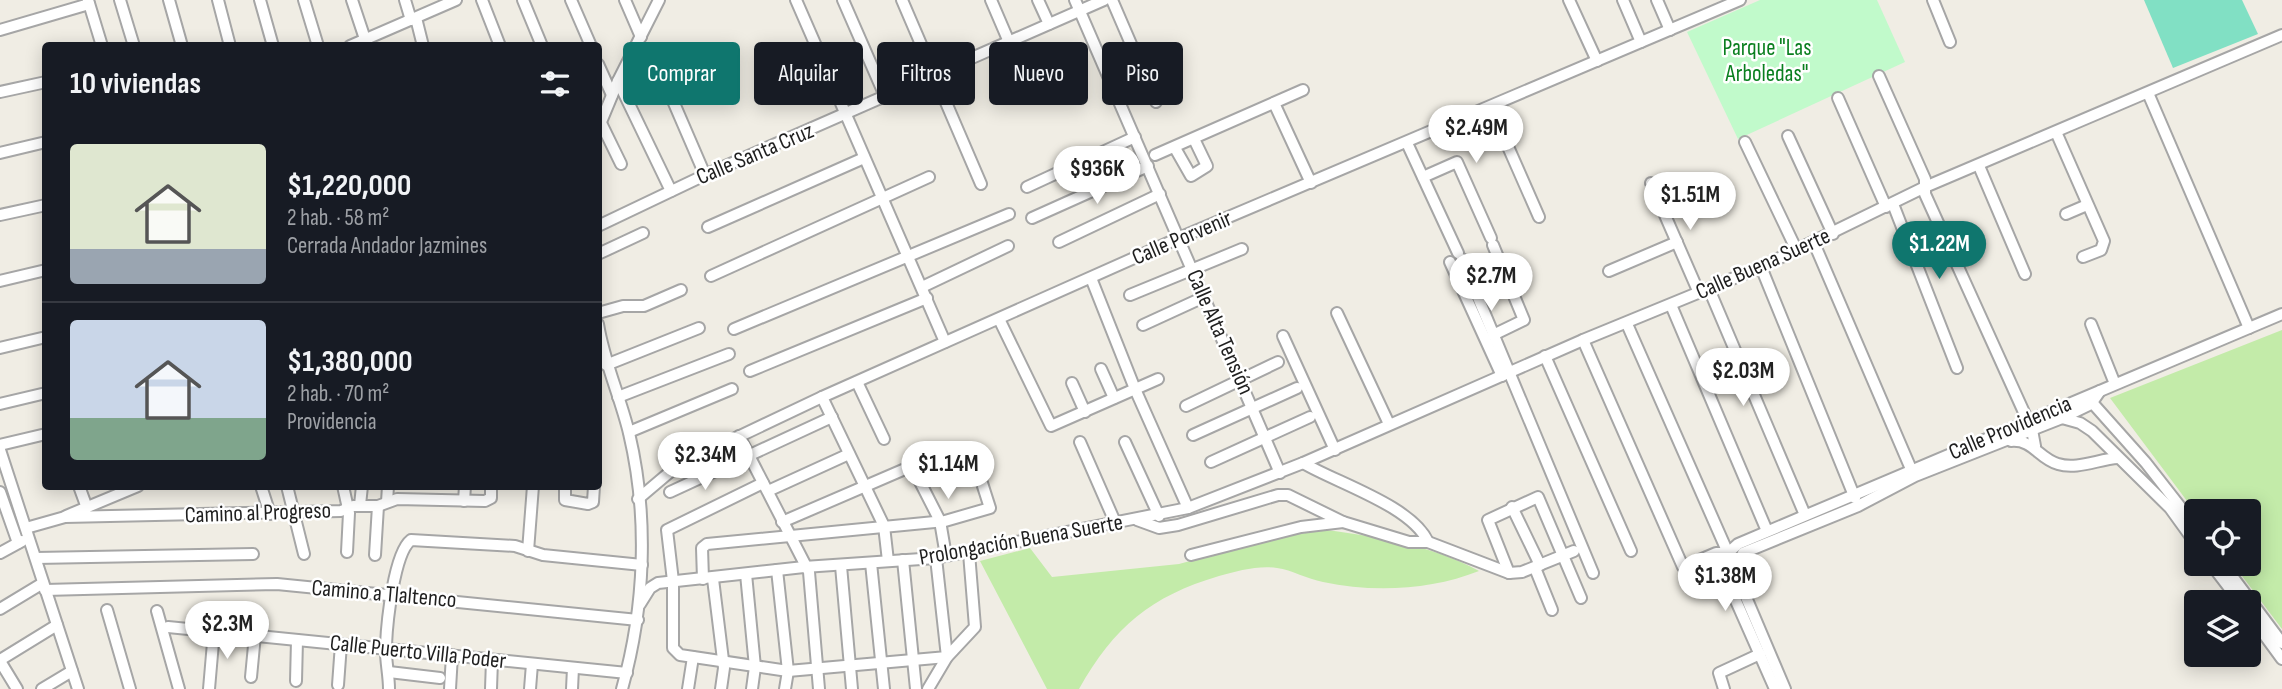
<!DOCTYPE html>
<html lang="es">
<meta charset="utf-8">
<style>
body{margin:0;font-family:"Sofia Sans Condensed",sans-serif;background:#20242c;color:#f1f3f6;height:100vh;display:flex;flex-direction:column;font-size:26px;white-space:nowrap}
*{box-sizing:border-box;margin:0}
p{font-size:23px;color:#9ea1a6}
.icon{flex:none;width:38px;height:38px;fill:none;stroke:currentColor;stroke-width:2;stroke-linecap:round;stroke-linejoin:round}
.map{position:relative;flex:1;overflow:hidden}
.details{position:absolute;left:42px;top:42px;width:560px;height:448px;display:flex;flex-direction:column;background:#171b24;border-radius:7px;box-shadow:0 4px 18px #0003}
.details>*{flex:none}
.hud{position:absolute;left:623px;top:42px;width:665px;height:63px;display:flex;gap:14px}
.buttons{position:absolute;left:2184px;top:499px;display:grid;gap:14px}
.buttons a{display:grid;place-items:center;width:77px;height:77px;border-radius:7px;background:#171b24;box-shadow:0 4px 18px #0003;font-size:35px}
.price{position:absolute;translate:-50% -60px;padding:0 16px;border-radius:24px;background:#fff;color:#222;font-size:23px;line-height:46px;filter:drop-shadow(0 2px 4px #0008)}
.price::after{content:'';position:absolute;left:50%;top:42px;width:21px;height:16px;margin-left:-10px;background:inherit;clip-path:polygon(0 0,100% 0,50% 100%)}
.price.active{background:#0f766e;color:#fff}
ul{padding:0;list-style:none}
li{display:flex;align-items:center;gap:21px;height:175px;padding:0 28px}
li+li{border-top:2px solid #363941}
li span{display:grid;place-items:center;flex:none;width:196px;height:140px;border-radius:7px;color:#555}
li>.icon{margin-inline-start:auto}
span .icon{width:84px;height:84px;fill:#fffc;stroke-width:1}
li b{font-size:30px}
h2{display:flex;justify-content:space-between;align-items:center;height:84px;padding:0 28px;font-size:30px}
.chip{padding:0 24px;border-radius:7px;background:#171b24;box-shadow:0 4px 18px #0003;font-size:24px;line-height:63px}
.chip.active{background:#0f766e;color:#fff}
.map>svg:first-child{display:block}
.grass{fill:#c3eba9}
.park{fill:#c1facb}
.pitch{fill:#81e0c4}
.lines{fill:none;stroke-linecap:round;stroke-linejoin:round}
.minor-casing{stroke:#a6a6a6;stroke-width:14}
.minor{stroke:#fff;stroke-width:10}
.labels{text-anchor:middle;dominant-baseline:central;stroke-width:5;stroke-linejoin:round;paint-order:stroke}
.park-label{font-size:23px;fill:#0a7f1f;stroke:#fff}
.street-label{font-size:23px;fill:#1f1f1f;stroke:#fff}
</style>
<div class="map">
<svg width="2282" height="689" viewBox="0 0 2282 689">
<rect width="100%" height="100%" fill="#f0ede4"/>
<g class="grass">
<polygon points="2282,330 2282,629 2233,564 2249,564 2249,511 2196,511 2196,513 2110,398"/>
<path d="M1326 530C1380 537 1431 545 1479 571 1431 590 1374 593 1323 582 1307 579 1292 570 1277 568 1259 565 1237 571 1219 576 1151 596 1114 627 1079 689H1047L980 561 1030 548 1052 577 1179 564 1278 537Z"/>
</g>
<polygon class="park" points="1760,0 1877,0 1905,62 1738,139 1687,32"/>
<polygon class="pitch" points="2144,0 2242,0 2258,34 2173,68"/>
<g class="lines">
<g class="minor-casing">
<g id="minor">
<polyline points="88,0 102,46"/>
<polyline points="120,0 134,46"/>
<polyline points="169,0 182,46"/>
<polyline points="218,0 230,46"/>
<polyline points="260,0 273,46"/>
<polyline points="304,0 318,46"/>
<polyline points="352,0 365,39"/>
<polyline points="405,0 411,20"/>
<polyline points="482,0 500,46"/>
<polyline points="523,0 542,46"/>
<polyline points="571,0 591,46"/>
<polyline points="625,0 641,37"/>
<polyline points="796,0 945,342"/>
<polyline points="843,0 885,96"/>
<polyline points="902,0 981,184"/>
<polyline points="991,0 1009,42"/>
<polyline points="1038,0 1049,24"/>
<polyline points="1075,0 1280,473"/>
<polyline points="1112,0 1156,102"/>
<polyline points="1569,0 1597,61"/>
<polyline points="1623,0 1641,42"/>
<polyline points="1657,0 1670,30"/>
<polyline points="1933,0 1950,42"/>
<polyline points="416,18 423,46"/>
<polyline points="0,30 89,4"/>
<polyline points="350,46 456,0"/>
<polyline points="598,64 612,95"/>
<polyline points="1879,76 1925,179 1925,194 2032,430 2035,446"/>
<polyline points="664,80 705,175"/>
<polyline points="618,81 671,191"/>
<polyline points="0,92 46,82"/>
<polyline points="2148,93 2249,328"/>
<polyline points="1838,98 1886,207"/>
<polyline points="1274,103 1311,183"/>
<polyline points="1491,108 1539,217"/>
<polyline points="601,123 621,164"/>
<polyline points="598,129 618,81 659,0"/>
<polyline points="2056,132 2104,241 2101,250 2083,257"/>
<polyline points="1788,136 1833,234"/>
<polyline points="1745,142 1797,251"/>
<polyline points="1407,143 1458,253"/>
<polyline points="1175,148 1191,176 1207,166 1194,139"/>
<polyline points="0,153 46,142"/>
<polyline points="1155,155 1303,90"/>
<polyline points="1979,166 2025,274"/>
<polyline points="1423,177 1457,162 1491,238"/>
<polyline points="1651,183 1699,293"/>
<polyline points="1027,187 1135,137"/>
<polyline points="1893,204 1957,368"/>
<polyline points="2066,214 2087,205"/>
<polyline points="0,215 46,205"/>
<polyline points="1032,218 1148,166"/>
<polyline points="598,226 705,175 1104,0"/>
<polyline points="708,227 864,158"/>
<polyline points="1059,242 1160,194"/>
<polyline points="1814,243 1911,469"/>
<polyline points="1493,245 1524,320 1493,335"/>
<polyline points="598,254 643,233"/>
<polyline points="1462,259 1593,573"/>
<polyline points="1450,262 1502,376"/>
<polyline points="1761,267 1855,498"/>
<polyline points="1609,271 1677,242"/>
<polyline points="711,276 929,177"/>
<polyline points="1091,278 1135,389 1188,508"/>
<polyline points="0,281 46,270"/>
<polyline points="922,287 1008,246"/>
<polyline points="1709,289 1805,515"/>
<polyline points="1130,295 1242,249"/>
<polyline points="1671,305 1767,531"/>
<polyline points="598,313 623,306 644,306 681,290"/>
<polyline points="1337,313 1389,424"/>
<polyline points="999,319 1051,426 1158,379"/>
<path d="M598 324C604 362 620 396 629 433 649 517 645 607 622 689"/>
<polyline points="2091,324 2115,384"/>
<polyline points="1143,325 1204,297"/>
<polyline points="734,329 1009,214"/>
<polyline points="1283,336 1335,450"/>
<polyline points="1583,340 1683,567 1716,553 1728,553 1627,324"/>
<polyline points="0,348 46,337"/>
<polyline points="1545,356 1631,551"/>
<polyline points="606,365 699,328"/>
<polyline points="1101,369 1114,398"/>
<polyline points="750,371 927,298"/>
<polyline points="857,382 884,439"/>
<polyline points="1072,383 1085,412"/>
<polyline points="618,397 729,354"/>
<polyline points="822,397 884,526 888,561"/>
<polyline points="2088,398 2146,463 2196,527"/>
<polyline points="0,404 46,393"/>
<polyline points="1186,406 1278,362"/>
<polyline points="2062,418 2080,423 2092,431 2170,508 2196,544"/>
<polyline points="629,432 732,389"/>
<polyline points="1193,435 1297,388"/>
<polyline points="739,436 809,572 819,689"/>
<path d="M2011 441C2033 439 2039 459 2058 464 2077 470 2099 459 2118 458"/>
<polyline points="1080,442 1115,522"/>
<polyline points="1125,442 1159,516"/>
<polyline points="0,445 46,434"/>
<polyline points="0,450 78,689"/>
<polyline points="1211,462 1310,417"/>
<path d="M1303 463C1337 483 1412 506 1428 542"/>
<polyline points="763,483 667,530 673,581 673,648 680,655 788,671 947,657 936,558"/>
<polyline points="79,486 87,508"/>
<polyline points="261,486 270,514"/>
<polyline points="287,486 304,554"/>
<polyline points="343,486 349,513 347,552"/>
<polyline points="565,486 565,500 588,504 593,502 594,486"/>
<polyline points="768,491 849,454"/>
<polyline points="0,492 18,543"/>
<polyline points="670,492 832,417"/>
<polyline points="638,499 677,466 822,397 1179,238 1740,0"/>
<polyline points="464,501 465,486"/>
<polyline points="387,502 388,486"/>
<polyline points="360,505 362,486"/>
<polyline points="1512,507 1540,565"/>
<polyline points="66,516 138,486"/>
<polyline points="1137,520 1159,528 1178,525 1278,495 1288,495 1343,522 1409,542 1428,542 1509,573 1522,572 1574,551"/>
<polyline points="782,522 912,466 940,521 946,556"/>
<polyline points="26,528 65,517 341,511 353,506 378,506 397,499 485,501 491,498 491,486"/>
<polyline points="528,551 533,486"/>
<polyline points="0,553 22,541"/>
<polyline points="375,555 378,506"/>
<polyline points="1191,555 1301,527 1343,522"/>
<polyline points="36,558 253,554"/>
<polyline points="903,560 916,689"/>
<polyline points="871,563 884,689"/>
<polyline points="2211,564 2240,602"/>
<polyline points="2223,564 2282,643"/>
<polyline points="841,566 852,689"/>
<polyline points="1535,568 1552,610"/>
<polyline points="777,570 788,671 785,689"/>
<polyline points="1509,573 1488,520 1538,497 1581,598"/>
<polyline points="746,574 755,667 752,689"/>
<polyline points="703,579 702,548 707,544 945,521 990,508 982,483"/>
<polyline points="713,579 724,668 721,689"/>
<polyline points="45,590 277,584 638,620"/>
<polyline points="640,604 650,588 658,583 804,567 936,558 1188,508 1303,463 1583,340 1761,267 1925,187 2282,35"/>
<polyline points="0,609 43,583"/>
<polyline points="107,610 130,689"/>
<polyline points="157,611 179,689"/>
<polyline points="2249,614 2282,659"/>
<polyline points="168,627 627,673"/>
<polyline points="0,660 57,625"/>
<polyline points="0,661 17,689"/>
<polyline points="389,672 440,678"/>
<polyline points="251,677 255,635"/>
<polyline points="296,681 297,640"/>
<polyline points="338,685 341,644"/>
<polyline points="42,689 72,671"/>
<polyline points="209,689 214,631"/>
<path d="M389 689C389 674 385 659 386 645 387 622 394 553 411 540L515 546 543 555 642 565"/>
<polyline points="450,689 452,655"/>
<polyline points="491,689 492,660"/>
<polyline points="530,689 532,664"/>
<polyline points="572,689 573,668"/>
<polyline points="688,689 693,657"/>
<polyline points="928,689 947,657 975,627 969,553"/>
<polyline points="1724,689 1719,673 1760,654"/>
<polyline points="1775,689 1729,585 1728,553 1738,544 2282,314"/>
<polyline points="1785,689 1740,583 1736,569 1743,553 1858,506 1915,476 2062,418 2091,404 2100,391"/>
</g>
</g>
<use href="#minor" class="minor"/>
</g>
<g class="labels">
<g class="park-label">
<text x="1767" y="48">Parque "Las<tspan x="1767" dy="26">Arboledas"</tspan></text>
</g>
<g class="street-label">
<text transform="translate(755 154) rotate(-23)">Calle Santa Cruz</text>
<text transform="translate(1182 238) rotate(-23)">Calle Porvenir</text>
<text transform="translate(1763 264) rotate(-24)">Calle Buena Suerte</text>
<text transform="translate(1220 332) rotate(66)">Calle Alta Tensión</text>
<text transform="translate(2010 428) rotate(-23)">Calle Providencia</text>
<text transform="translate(258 513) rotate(-2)">Camino al Progreso</text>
<text transform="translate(1021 540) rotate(-10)">Prolongación Buena Suerte</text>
<text transform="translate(384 594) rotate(5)">Camino a Tlaltenco</text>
<text transform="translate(418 652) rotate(6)">Calle Puerto Villa Poder</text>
</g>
</g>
</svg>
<div class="buttons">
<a><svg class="icon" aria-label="locate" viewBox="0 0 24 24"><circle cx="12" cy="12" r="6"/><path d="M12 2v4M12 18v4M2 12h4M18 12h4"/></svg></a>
<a><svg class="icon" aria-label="layers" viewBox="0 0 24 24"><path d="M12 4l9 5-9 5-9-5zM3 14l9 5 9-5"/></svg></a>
</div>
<b class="price" style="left:1476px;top:165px">$2.49M</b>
<b class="price" style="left:1097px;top:206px">$936K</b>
<b class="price" style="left:1690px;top:232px">$1.51M</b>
<b class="price active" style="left:1939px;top:281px">$1.22M</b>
<b class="price" style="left:1491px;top:313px">$2.7M</b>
<b class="price" style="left:1743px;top:408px">$2.03M</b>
<b class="price" style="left:705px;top:492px">$2.34M</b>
<b class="price" style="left:948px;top:501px">$1.14M</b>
<b class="price" style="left:1725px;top:613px">$1.38M</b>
<b class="price" style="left:227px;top:661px">$2.3M</b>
<div class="hud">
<a class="chip active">Comprar</a>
<a class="chip">Alquilar</a>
<a class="chip">Filtros</a>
<a class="chip">Nuevo</a>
<a class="chip">Piso</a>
</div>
<section class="details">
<h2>10 viviendas<svg class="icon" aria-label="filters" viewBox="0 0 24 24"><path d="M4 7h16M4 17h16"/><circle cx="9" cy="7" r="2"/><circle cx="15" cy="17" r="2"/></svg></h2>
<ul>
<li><span style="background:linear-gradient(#dfe7d0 75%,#9aa5b1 0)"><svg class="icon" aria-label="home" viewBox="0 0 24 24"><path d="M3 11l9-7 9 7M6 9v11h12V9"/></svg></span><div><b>$1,220,000</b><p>2 hab. · 58 m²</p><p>Cerrada Andador Jazmines</p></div></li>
<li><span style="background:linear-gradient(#c9d6e8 70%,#7fa58c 0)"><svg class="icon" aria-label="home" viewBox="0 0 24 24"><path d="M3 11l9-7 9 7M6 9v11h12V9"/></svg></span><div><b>$1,380,000</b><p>2 hab. · 70 m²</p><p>Providencia</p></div></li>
</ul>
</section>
</div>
